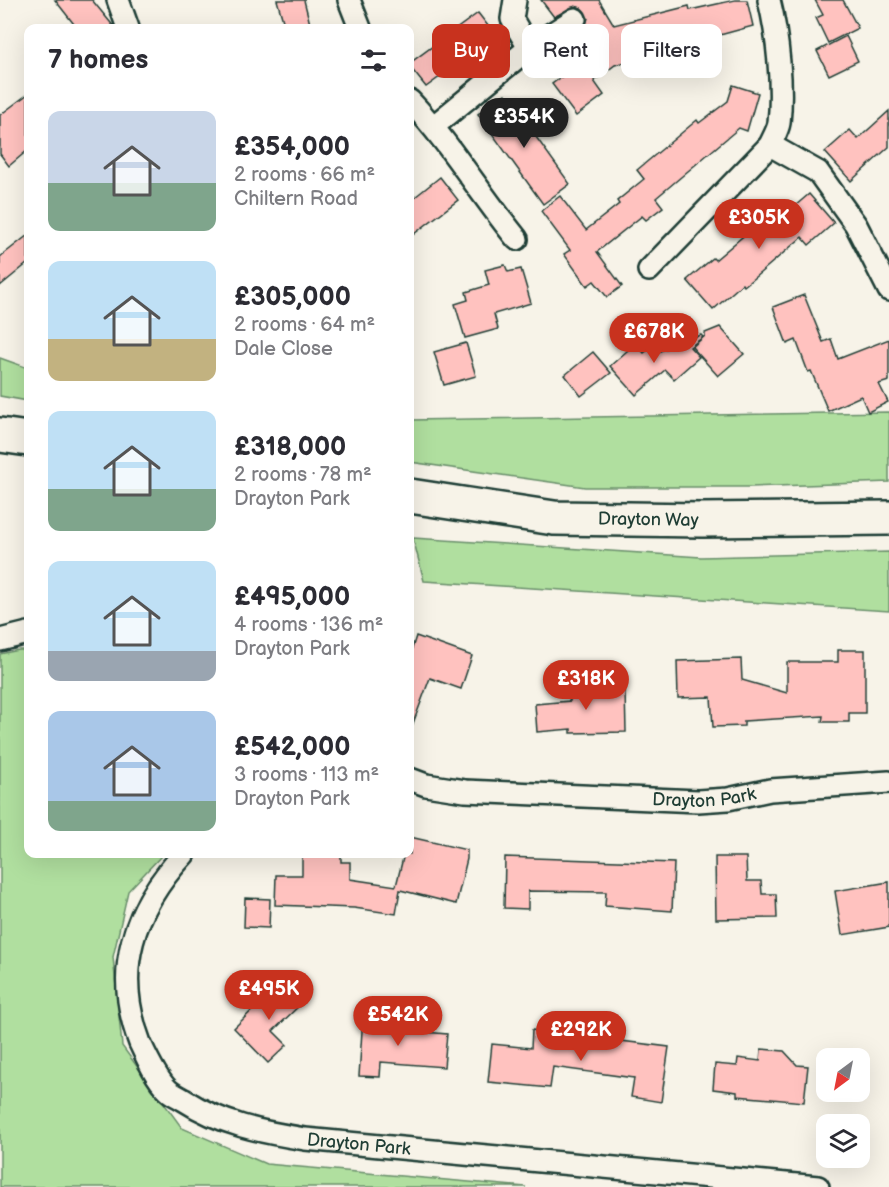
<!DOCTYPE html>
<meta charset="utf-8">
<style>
body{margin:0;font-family:"Balsamiq Sans",sans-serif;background:#f7f7f7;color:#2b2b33;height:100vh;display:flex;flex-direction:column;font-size:22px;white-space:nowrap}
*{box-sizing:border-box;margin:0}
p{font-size:20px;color:#7c7c81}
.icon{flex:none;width:33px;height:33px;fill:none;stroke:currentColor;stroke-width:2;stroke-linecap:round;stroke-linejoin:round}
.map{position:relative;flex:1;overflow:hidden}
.side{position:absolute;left:24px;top:24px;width:390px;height:834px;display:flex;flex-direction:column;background:#fff;border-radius:12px;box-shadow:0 6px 24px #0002}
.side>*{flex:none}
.top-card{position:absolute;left:432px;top:24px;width:366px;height:54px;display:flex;gap:12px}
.needle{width:39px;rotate:212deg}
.controls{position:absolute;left:816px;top:1048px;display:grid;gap:12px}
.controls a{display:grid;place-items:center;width:54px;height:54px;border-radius:12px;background:#fff;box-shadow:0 6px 24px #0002;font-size:30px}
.price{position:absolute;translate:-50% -51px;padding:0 14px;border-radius:21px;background:#c8321e;color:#fff;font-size:20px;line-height:39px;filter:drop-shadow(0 2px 3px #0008)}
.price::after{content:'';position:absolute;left:50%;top:36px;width:18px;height:14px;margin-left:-9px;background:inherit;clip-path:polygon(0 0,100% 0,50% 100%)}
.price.current{background:#222;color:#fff}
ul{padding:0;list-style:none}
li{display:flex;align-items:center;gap:18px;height:150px;padding:0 24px}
li span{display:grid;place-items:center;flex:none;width:168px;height:120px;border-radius:12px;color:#555}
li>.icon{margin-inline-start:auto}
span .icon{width:72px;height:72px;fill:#fffc;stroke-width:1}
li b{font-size:26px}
h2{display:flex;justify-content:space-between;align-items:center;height:72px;padding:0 24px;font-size:26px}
.tag{padding:0 21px;border-radius:12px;background:#fff;box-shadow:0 6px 24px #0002;font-size:21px;line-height:54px}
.tag.current{background:#c8321e;color:#fff}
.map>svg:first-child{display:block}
.green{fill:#b0df9f;stroke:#688e6a;stroke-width:1.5}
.building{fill:#ffc2bf;stroke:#1f3d34;stroke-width:1.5}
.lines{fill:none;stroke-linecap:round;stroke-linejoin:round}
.minor-casing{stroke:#1f3d34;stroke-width:26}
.primary-casing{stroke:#1f3d34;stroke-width:38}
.minor{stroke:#f7f3e8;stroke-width:21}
.primary{stroke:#f7f3e8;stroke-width:33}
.labels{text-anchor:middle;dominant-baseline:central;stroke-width:5;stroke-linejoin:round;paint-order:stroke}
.street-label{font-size:18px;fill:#1f3d34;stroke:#f7f3e8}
</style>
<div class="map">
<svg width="889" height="1187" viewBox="0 0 889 1187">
<rect width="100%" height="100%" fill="#f7f3e8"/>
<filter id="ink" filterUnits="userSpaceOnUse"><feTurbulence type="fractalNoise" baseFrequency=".0167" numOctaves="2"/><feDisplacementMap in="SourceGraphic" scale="12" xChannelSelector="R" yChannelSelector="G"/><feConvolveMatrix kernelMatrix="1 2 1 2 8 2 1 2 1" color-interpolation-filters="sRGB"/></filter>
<g filter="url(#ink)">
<g class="green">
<polygon points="0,358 28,368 28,401 0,396"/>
<polygon points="889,412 889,482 751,487 585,487 410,462 410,420"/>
<polygon points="413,538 701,557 889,552 889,611 424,581"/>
<polygon points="19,650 28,650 28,854 163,854 128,891 113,957 122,1046 182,1128 266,1164 526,1187 0,1187 0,654"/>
</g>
<g class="building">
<polygon points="55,0 92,0 115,28 77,28"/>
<polygon points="277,0 304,0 311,28 285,28"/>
<polygon points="541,0 599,0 614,25 689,6 690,10 735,0 747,0 753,26 698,41 698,37 642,50 644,57 615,65 594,81 604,95 576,116 552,84 583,61 575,50 577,48 569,38 582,29 586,24 588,18 581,8 575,6 554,17"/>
<polygon points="815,0 843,0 858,28 828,43 816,18 823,15"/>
<polygon points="478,13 496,36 426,87 410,67 410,63"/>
<polygon points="846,36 858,61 829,75 817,51"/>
<polygon points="733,85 758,93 747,131 739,128 656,198 663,207 646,220 642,216 597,252 622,286 607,297 594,281 587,286 564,254 570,250 541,211 560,196 586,230 619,204 617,201 644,179 637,170 697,120 699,123 728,101"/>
<polygon points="28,94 28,150 9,166 0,154 0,115"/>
<polygon points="505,94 570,184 543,204 478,114"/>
<polygon points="889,111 889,147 851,181 825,152 850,130 858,139"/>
<polygon points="440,177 458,200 410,237 410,201"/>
<polygon points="809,194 834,223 809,245 802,237 760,273 744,286 742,284 713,310 687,280 713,258 715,260 774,210 781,218"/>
<polygon points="28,235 28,263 0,286 0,257"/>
<polygon points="505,265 508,272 521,269 531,303 494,314 498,329 465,338 455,304 468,300 466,292 489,285 485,270"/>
<polygon points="804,295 823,342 831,339 838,359 889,339 889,381 879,384 888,402 868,412 861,396 828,411 811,371 808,372 796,340 787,344 773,307"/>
<polygon points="720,327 744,354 718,376 692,347 705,336 705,333"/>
<polygon points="701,335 703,337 690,347 699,357 674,379 665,370 636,395 610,366 636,343 644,353 653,346 657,352"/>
<polygon points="466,343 476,376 444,385 434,352"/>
<polygon points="593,352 611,373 581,396 565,375"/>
<polygon points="416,636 472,656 461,689 430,678 412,726 410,726 410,655"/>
<polygon points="838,650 865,650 865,713 849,713 849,722 822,722 823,716 744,721 744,726 713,727 711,697 678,698 677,661 741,659 742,680 787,693 787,662 838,662"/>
<polygon points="584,683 614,683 615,691 625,691 626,732 571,733 571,729 537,732 535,704 570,701 570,691 584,692"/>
<polygon points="410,837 467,850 467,859 456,904 400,890 396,914 354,908 275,905 276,875 302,875 302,854 341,854 341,862 350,862 350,879 396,886 404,854 410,854"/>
<polygon points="505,857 674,863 672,911 605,906 606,892 528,891 528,909 504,908"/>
<polygon points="715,857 746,857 747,881 761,881 762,894 776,894 777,918 716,919"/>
<polygon points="889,882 889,927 842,935 835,891"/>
<polygon points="245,898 270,899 269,928 244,927"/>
<polygon points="283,980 304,1001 273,1031 287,1045 268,1063 234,1028"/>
<polygon points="363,1016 392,1018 391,1029 447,1034 444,1067 381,1062 380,1077 359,1076"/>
<polygon points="532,1030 669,1047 661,1102 631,1097 634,1078 553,1067 550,1088 488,1082 492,1044 531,1048"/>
<polygon points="761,1049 784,1051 797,1065 808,1066 804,1102 737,1096 737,1092 713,1089 715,1064 737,1066 738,1058 760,1061"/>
</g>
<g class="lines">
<g class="minor-casing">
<g id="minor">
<polyline points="118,0 128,28"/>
<polyline points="349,0 360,28"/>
<polyline points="515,0 512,19 529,48"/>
<path d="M410 101C450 143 480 194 517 239"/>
<polyline points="434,126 529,48 575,19"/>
<polyline points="770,145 818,172 856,225 889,290"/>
<path d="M649 270 770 145C773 138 778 130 779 123 783 86 778 36 769 0"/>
<polyline points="0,640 28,633"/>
<path id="s1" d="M410 779 426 785 465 791 698 801 728 799 770 790 889 782"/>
<path id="s2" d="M184 854C133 909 112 970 140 1043 147 1058 156 1078 168 1090 172 1094 179 1097 184 1100 221 1124 261 1132 305 1139L818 1187"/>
</g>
</g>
<g class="primary-casing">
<g id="primary">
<polyline points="0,435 28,439"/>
<path id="s3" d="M410 496 554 518 702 520 889 518"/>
</g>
</g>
<use href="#minor" class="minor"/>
<use href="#primary" class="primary"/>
</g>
</g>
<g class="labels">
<g class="street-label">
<text stroke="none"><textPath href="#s3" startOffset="240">Drayton Way</textPath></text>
<text stroke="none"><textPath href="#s1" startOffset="296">Drayton Park</textPath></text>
<text stroke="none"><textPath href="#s2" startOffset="462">Drayton Park</textPath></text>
</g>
</g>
</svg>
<div class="controls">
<a><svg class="needle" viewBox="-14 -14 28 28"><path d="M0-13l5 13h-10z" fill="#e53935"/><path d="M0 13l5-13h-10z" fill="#7c7c81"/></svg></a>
<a><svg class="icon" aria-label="layers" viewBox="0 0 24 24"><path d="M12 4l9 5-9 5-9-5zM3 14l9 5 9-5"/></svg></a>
</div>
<b class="price current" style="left:524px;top:149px">£354K</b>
<b class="price" style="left:759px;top:250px">£305K</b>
<b class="price" style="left:654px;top:364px">£678K</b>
<b class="price" style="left:586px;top:711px">£318K</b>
<b class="price" style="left:269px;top:1021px">£495K</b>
<b class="price" style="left:398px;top:1047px">£542K</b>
<b class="price" style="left:581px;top:1062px">£292K</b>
<div class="top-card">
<a class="tag current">Buy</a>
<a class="tag">Rent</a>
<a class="tag">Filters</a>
</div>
<section class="side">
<h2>7 homes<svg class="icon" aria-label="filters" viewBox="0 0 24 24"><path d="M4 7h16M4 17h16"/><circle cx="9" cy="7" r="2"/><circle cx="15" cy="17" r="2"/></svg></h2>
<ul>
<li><span style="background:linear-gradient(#c9d6e8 60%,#7fa58c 0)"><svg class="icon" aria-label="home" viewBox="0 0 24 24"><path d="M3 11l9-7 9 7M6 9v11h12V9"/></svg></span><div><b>£354,000</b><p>2 rooms · 66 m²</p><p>Chiltern Road</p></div></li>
<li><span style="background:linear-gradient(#bfe0f5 65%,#c2b280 0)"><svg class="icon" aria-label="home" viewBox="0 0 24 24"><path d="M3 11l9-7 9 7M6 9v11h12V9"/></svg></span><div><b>£305,000</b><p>2 rooms · 64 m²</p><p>Dale Close</p></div></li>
<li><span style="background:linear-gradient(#bfe0f5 65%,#7fa58c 0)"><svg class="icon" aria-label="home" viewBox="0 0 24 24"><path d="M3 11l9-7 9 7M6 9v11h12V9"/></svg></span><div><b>£318,000</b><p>2 rooms · 78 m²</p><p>Drayton Park</p></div></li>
<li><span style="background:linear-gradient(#bfe0f5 75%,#9aa5b1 0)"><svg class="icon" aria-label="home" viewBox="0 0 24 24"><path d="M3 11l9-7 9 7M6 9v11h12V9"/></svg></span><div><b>£495,000</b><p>4 rooms · 136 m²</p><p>Drayton Park</p></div></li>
<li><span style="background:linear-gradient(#a9c7e8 75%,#7fa58c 0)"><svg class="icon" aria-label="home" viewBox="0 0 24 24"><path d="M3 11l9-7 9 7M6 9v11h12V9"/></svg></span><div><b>£542,000</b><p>3 rooms · 113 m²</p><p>Drayton Park</p></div></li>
</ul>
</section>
</div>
